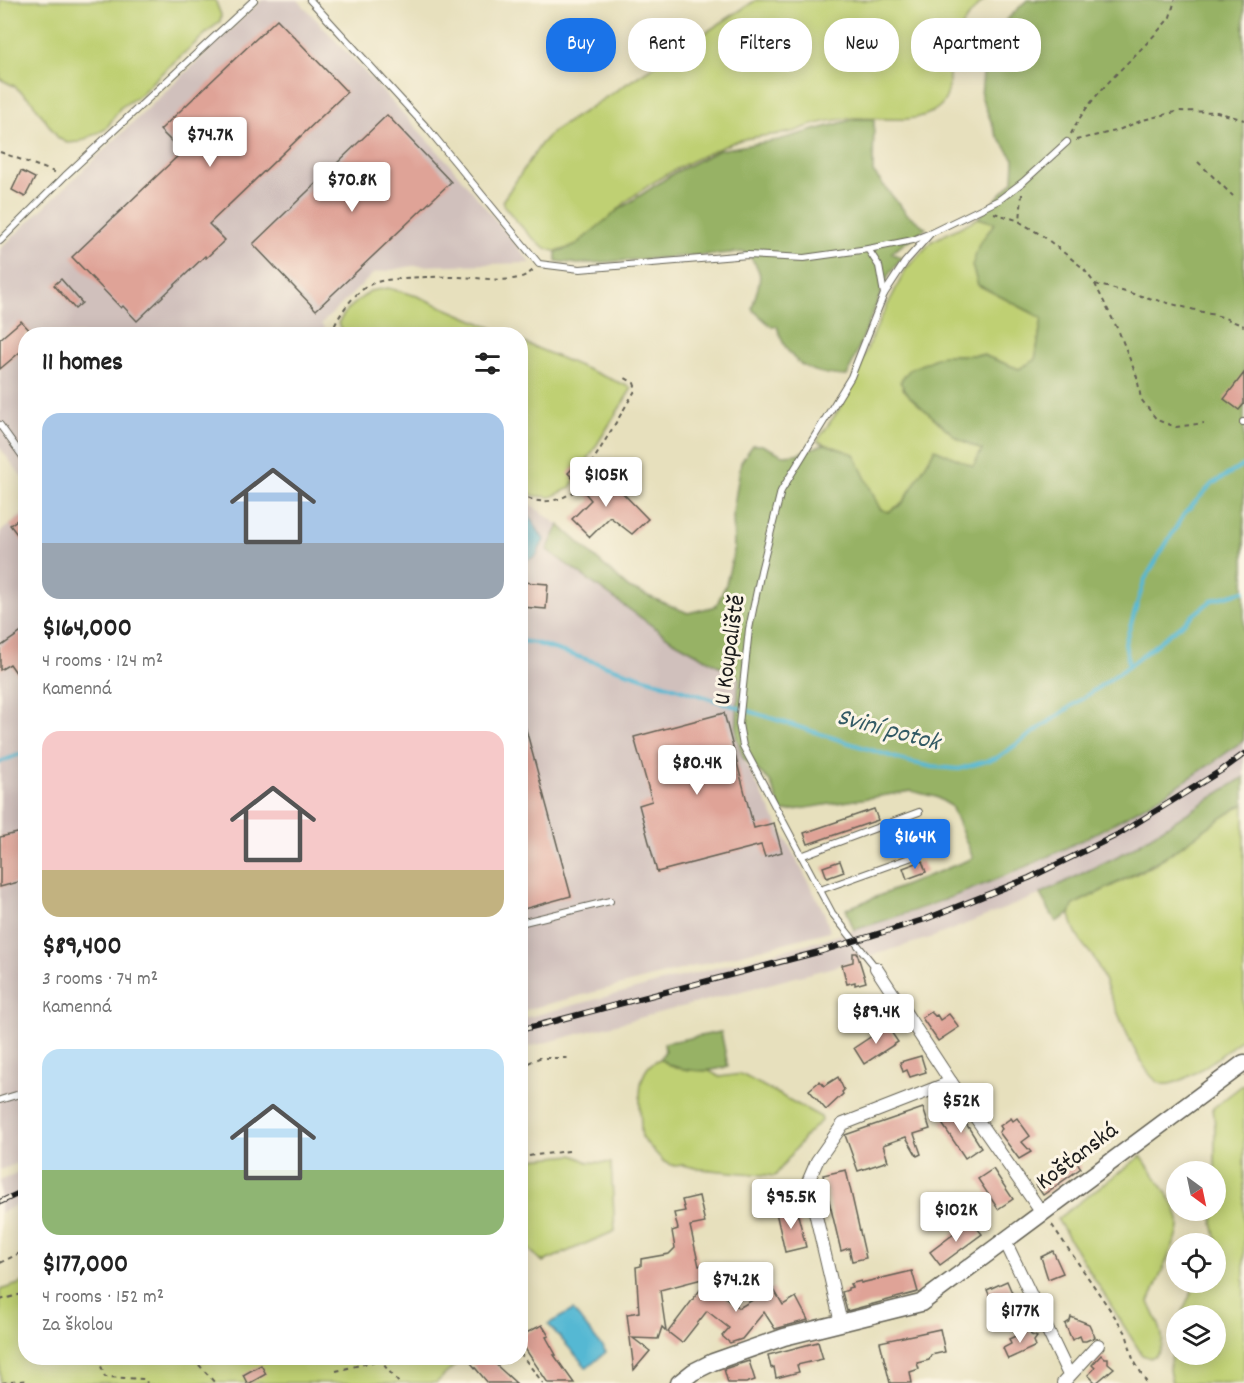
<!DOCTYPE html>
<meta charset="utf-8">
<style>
body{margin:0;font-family:Dekko,sans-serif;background:#f2f2f2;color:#222;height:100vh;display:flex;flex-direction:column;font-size:22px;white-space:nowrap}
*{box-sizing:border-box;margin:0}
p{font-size:20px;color:#767676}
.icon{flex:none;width:33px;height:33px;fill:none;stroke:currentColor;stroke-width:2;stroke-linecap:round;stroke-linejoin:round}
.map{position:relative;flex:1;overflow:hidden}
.panel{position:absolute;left:18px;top:327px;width:510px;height:1038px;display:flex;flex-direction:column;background:#fff;border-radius:24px;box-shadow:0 3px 15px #0003}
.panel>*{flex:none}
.hud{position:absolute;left:546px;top:18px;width:570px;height:54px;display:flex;gap:12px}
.needle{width:39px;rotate:147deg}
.buttons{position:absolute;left:1166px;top:1161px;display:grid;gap:12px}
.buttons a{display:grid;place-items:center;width:60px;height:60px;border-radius:50%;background:#fff;box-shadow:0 3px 15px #0003;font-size:30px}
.price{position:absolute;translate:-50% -51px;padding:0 14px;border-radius:6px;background:#fff;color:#222;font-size:20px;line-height:39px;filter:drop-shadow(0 2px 3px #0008)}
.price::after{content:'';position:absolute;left:50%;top:36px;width:18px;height:14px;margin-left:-9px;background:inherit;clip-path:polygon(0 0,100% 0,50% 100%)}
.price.current{background:#1a73e8;color:#fff}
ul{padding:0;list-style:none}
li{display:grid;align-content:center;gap:12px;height:318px;padding:0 24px}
li span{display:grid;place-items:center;height:186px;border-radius:18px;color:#555}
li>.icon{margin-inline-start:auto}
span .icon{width:108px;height:108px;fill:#fffc;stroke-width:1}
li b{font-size:26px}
h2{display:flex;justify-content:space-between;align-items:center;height:72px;padding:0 24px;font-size:26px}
.tag{padding:0 21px;border-radius:24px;background:#fff;box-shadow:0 3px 15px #0003;font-size:21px;line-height:54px}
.tag.current{background:#1a73e8;color:#fff}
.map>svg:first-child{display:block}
.industrial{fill:#d0c0bc}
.green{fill:#bfd073;stroke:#6e7648;stroke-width:1.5}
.forest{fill:#97b265;stroke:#5a6740;stroke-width:1.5}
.water{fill:#55b8d3;stroke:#386a78;stroke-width:1.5}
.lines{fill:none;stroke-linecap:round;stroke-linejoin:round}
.stream{stroke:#55b8d3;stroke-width:4}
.building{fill:#dfa397}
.lane-casing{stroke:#636154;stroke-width:8}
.street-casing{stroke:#636154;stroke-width:14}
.secondary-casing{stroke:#636154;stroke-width:19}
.path{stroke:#636154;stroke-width:2;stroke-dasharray:4.5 4.5;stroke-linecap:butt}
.lane{stroke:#fff;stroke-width:6}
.street{stroke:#fff;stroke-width:12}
.secondary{stroke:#fff;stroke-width:16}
.rail-casing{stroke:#1c1c1c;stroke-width:6}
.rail{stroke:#fcf5e5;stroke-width:4;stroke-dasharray:11;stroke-linecap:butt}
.labels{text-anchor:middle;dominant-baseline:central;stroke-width:6;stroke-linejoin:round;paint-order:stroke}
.street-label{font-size:24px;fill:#1c1c1c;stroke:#fcf5e5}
.water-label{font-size:26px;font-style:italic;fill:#335a65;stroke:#fcf5e5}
</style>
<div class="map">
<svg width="1244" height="1383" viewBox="0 0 1244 1383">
<rect width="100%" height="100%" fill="#fcf5e5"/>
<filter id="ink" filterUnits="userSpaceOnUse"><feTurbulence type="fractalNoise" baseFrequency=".0167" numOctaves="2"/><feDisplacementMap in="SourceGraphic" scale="12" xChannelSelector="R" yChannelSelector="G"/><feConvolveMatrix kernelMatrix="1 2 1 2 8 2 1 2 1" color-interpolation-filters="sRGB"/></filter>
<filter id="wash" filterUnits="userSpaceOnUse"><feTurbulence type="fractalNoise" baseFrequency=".008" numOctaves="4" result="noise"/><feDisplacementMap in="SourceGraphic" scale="24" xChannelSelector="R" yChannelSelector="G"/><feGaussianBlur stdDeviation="1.35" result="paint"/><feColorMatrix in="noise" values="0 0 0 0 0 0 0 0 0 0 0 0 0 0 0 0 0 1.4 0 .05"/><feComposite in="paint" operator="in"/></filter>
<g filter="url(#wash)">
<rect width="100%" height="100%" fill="#e7e0bd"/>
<g class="industrial">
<polygon points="262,0 298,0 447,161 531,263 413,266 374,273 321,324 330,334 26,334 25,481 0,448 0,249"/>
<polygon points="521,498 559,525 547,550 672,640 739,677 736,736 743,758 824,912 830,931 521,1011"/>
<polygon points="25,513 26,1160 0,1170 0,532"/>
<polygon points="1244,740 1244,777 1232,786 1126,852 1037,896 933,937 830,968 521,1049 521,1019 822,940 923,909 1025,869 1112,826 1215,762"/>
<polygon points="25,1169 25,1201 0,1213 0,1181"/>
</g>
<g class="green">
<polygon points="0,0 215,0 221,15 220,21 155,79 141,94 120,108 106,129 79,142 67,143 58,138 31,100 14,86 0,79"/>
<path d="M756 0H984C969 14 956 33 951 53 946 71 955 95 938 108 916 126 880 117 854 118 840 119 822 122 809 126 803 128 798 131 792 132 774 136 751 135 734 142 697 157 659 176 627 201 616 211 606 222 594 232 582 240 570 253 554 251 537 248 515 219 504 206L503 200 541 144 552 132Z"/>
<polygon points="978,218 996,223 979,244 978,285 1042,318 1035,360 1019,369 983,355 943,355 909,370 903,389 957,438 982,450 973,467 910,494 902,504 888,512 880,509 854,454 817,441 842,405 880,320 906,269 932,241"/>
<polygon points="388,288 417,296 506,334 343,334 338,323 347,310 370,291"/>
<polygon points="520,341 632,388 570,488 551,497 535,496 521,489"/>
<path d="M1244 804V1036C1229 1050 1183 1087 1163 1084 1139 1081 1107 980 1094 958 1090 952 1084 947 1080 940 1075 932 1072 923 1070 915L1072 906 1079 902 1154 865 1221 817Z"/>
<path d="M660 1059 675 1068 709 1071 720 1077 741 1074 821 1117 822 1120 807 1134 775 1176 700 1169 683 1165 675 1166 664 1162 642 1138 641 1130C641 1106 633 1069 660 1059Z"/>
<polygon points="1244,1084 1244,1383 1172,1383 1169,1370 1176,1334 1176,1354 1215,1354 1215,1316 1181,1315 1196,1283 1215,1282 1215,1252 1217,1241 1213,1223 1215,1198 1215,1125 1213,1108"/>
<polygon points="573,1155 588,1162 611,1163 615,1231 543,1262 524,1245 521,1248 521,1160"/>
<path d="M1141 1156 1166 1192 1176 1209 1179 1220V1229L1176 1239 1149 1302C1156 1319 1175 1348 1150 1358L1142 1355 1057 1219Z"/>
<polygon points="25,1282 26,1358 463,1358 436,1383 0,1383 0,1290"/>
</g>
<g class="forest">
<path d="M1027 0H1244V740C1127 828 993 888 854 930L846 909 973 858 951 806 936 797 911 791 782 812 770 781 743 758 736 736 739 677 672 640 547 550 559 525 629 588 688 613 716 606 726 584 734 551 733 512 741 462 753 445H762L783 455 796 454 825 444 854 454 880 509 888 512 902 504 935 449 973 466 982 450 957 438 910 397 900 382 909 370 943 355H983L1019 369 1035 360 1042 318 978 285 972 266 979 244 995 223 978 218 1013 181 1014 159 996 134 981 96 986 40Z"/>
<path d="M855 119H874L873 172 906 213 926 228 891 253 902 258 889 274 847 376C809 375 787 363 777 326L772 327 752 309C758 281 769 276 745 252L578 264 556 261V252L574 246 618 210 674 173 719 150 778 140Z"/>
<path d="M1244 777V804C1219 818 1198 835 1174 851 1144 870 1112 886 1079 902L1073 906 1070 914 1056 922 1040 894 1126 852Z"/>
<path d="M721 1032 728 1066C708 1074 677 1072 660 1059L665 1051 664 1043Z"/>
</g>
<g class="water">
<polygon points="521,511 528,514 544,540 536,556 521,563"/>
<polygon points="573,1310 606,1352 587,1368 548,1324"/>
</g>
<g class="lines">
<g class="stream">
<polyline points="520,641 535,643 909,762 933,767 959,769 997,758 1129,666 1212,600 1244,591"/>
<polyline points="1129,666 1125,643 1145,579 1184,514 1212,484 1244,465"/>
<polyline points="0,762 26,752"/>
</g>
</g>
<g id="blocks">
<g class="building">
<polygon points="277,19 347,92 209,224 225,240 206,258 205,256 137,321 123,306 121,308 72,257 182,152 160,130"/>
<polygon points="387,115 451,182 316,310 253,244"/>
<polygon points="21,171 35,178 25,197 12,190"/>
<polygon points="61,279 82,303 75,309 54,285"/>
<polygon points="21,321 33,334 26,334 26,347 0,369 0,339"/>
<polygon points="1244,373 1244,404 1239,410 1224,399"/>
<polygon points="574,467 602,496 614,484 648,519 632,534 610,517 590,537 572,519 591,500 568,473"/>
<polygon points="26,514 26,546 10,525"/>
<polygon points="523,582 548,584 546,609 522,607"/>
<polygon points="26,629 26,687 10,664 0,670 0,647"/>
<polygon points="724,713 754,828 774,823 782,852 765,857 761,845 657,872 639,805 652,801 634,737"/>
<polygon points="520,722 524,722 571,896 520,910"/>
<polygon points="874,809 878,820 808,844 804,833"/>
<polygon points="26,831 26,880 0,887 0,837"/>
<polygon points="840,861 844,872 827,878 823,867"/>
<polygon points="922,861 926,872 907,879 903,868"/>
<polygon points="853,953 857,953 866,982 855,985 855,982 847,984 842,965 853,962"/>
<polygon points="931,1012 935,1016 937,1015 940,1020 949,1014 959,1027 938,1041 922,1018"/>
<polygon points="887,1026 898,1042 864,1064 854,1048"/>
<polygon points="921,1056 926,1072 910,1077 907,1070 903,1072 900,1062"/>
<polygon points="838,1077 844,1090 842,1092 843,1094 826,1110 809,1090 820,1081 824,1086"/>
<polygon points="923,1108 930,1129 914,1134 921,1154 917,1156 906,1137 883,1145 888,1161 858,1171 845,1135"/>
<polygon points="958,1111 981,1147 965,1158 941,1122"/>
<polygon points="1011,1118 1013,1121 1017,1118 1030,1136 1022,1142 1031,1152 1019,1159 999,1132 1002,1129 1000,1126"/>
<polygon points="1076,1161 1081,1168 1043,1195 1036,1185 1044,1179 1042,1177 1055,1166 1059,1172"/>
<polygon points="993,1169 1013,1199 998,1209 978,1179"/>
<polygon points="846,1170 866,1258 852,1261 849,1248 841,1251 823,1175"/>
<polygon points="699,1196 705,1223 690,1226 699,1266 702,1265 706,1278 660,1290 666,1331 662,1327 658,1339 633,1338 650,1351 634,1370 627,1314 639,1312 636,1267 641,1266 641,1259 669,1254 675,1248 672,1231 678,1229 674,1213 685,1211 682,1200"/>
<polygon points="796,1207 806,1247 785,1252 776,1212"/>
<polygon points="971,1221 982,1234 940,1265 930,1252"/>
<polygon points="1053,1251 1063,1273 1048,1279 1041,1257"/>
<polygon points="912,1271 918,1292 847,1311 842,1292 848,1290 848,1288 852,1287 850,1284 861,1281 861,1283"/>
<polygon points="715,1278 725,1287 720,1293 739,1308 773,1288 783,1305 796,1297 808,1320 775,1329 764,1312 742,1339 730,1343 722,1336 729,1328 707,1311 682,1343 668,1332 706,1282 708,1288"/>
<polygon points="1007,1281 1013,1295 1004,1299 1010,1312 999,1317 987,1290"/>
<polygon points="1071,1317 1089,1324 1095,1337 1086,1341 1082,1341 1080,1336 1072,1340 1065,1324 1070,1321"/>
<polygon points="542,1325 549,1336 546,1337 556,1355 554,1355 574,1383 548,1383 520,1341 520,1336"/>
<polygon points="940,1329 945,1352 931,1355 929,1360 917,1363 919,1369 910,1372 912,1383 890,1383 880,1342"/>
<polygon points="1029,1330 1031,1335 1037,1337 1034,1341 1036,1346 1008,1359 1003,1348 1011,1344 1009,1339"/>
<polygon points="818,1342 823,1359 797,1365 799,1372 776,1378 774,1367 771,1368 768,1355"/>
<polygon points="1101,1355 1104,1358 1108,1358 1108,1363 1114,1368 1096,1383 1088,1375 1095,1368 1092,1365"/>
<polygon points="476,1358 498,1358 494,1363 516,1383 488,1383 471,1363"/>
<polygon points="749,1361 755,1380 746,1383 728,1383 724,1369"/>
<polygon points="261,1365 266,1374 250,1383 247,1383 243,1375"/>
</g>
</g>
</g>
<g filter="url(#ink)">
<use href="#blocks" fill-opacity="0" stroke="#636154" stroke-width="1.5"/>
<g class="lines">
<g class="lane-casing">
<g id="lane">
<polyline points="310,0 428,129 539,264 580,269 748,255 804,258 868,249 913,240 931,233 999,200 1023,182 1067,142"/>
<polyline points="0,241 65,176 254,0"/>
<polyline points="868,249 879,266 884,294 851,377 781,491 761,571 749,629 739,724 743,746 832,913 876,968"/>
<polyline points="884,294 905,262 930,234"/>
<polyline points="1243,422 1244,422"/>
<polyline points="0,425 26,461"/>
<polyline points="801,856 919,812"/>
<polyline points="820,890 929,851"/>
<polyline points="520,923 610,901"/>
<polyline points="0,1100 26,1092"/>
</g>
</g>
<g class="street-casing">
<g id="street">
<polyline points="876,968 951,1082 1042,1213"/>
<polyline points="1005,1241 1069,1375"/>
<polyline points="841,1323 808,1182 817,1161 843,1124 951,1082"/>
<polyline points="1063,1383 1098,1345"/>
</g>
</g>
<g class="secondary-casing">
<polyline id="secondary" points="679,1383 693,1372 713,1362 784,1337 921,1303 1244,1063"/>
</g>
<g class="path">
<path d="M1071 134C1091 91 1140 55 1170 17L1175 0"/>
<polyline points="1076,140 1116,131 1143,120 1179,111 1217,112 1244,120"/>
<polyline points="0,152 57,173"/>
<polyline points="1198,162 1233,196"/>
<polyline points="1022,194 1020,222 1043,236 1083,268 1095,284 1119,332 1137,377 1141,399 1157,420 1176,427 1204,423"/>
<polyline points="994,213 1020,221"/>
<polyline points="1095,284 1222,317 1244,326"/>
<path d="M336 334 334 327C342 310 356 290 374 283 393 276 453 276 475 278 494 279 519 284 533 270"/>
<path d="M520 494C538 506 558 502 575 491L636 389 634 383 625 378"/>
<polyline points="520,1067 539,1058 571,1058"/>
<polyline points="520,1157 569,1151"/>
<polyline points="1052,1225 1126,1333 1133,1359 1147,1383"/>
<polyline points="0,1263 26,1250"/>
<polyline points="0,1300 26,1293"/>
<polyline points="520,1353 543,1383"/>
<polyline points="98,1358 105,1377 145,1379 147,1383"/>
<polyline points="193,1358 215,1383"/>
<polyline points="378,1358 399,1383"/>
<polyline points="336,1371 380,1360"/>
<polyline points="2,1383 28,1380"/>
</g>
<use href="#lane" class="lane"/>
<use href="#street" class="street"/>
<use href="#secondary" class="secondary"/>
<g class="rail-casing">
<g id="rail">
<polyline points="520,1030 822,951 926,919 1029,878 1117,835 1222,770 1244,754"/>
<polyline points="0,1202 26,1190"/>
</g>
</g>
<use href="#rail" class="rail"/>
</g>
</g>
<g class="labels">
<g class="street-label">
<text transform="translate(731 650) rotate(-82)">U Koupaliště</text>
<text transform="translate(1078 1157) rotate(-37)">Košťanská</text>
</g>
<g class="water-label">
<text transform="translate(888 731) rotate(15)">Sviní potok</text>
</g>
</g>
</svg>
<div class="buttons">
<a><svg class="needle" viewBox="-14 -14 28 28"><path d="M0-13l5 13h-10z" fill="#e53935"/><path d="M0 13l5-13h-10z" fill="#767676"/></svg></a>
<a><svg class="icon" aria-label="locate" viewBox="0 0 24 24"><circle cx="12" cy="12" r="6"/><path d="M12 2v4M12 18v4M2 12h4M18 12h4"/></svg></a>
<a><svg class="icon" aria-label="layers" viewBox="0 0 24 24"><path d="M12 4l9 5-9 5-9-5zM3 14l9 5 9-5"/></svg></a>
</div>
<b class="price" style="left:210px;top:168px">$74.7K</b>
<b class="price" style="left:352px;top:213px">$70.8K</b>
<b class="price" style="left:606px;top:508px">$105K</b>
<b class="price" style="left:697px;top:796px">$80.4K</b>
<b class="price current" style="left:915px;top:870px">$164K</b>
<b class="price" style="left:876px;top:1045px">$89.4K</b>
<b class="price" style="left:961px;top:1134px">$52K</b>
<b class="price" style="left:791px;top:1230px">$95.5K</b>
<b class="price" style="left:956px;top:1243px">$102K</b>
<b class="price" style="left:736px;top:1313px">$74.2K</b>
<b class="price" style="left:1020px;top:1344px">$177K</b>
<div class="hud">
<a class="tag current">Buy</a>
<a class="tag">Rent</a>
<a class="tag">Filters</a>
<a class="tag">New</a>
<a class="tag">Apartment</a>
</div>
<section class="panel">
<h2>11 homes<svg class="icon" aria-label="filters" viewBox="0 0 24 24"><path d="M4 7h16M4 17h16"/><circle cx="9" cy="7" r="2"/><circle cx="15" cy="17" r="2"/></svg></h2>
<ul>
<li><span style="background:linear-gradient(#a9c7e8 70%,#9aa5b1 0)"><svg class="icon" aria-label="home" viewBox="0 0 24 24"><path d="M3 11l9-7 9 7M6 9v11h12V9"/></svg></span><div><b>$164,000</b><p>4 rooms · 124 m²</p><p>Kamenná</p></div></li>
<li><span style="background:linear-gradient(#f6c9c9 75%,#c2b280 0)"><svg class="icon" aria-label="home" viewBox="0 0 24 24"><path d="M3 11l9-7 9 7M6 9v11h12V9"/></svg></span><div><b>$89,400</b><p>3 rooms · 74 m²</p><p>Kamenná</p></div></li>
<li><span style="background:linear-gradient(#bfe0f5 65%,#8fb573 0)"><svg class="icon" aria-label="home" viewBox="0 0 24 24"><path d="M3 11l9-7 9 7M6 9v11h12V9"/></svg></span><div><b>$177,000</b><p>4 rooms · 152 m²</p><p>Za školou</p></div></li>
</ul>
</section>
</div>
